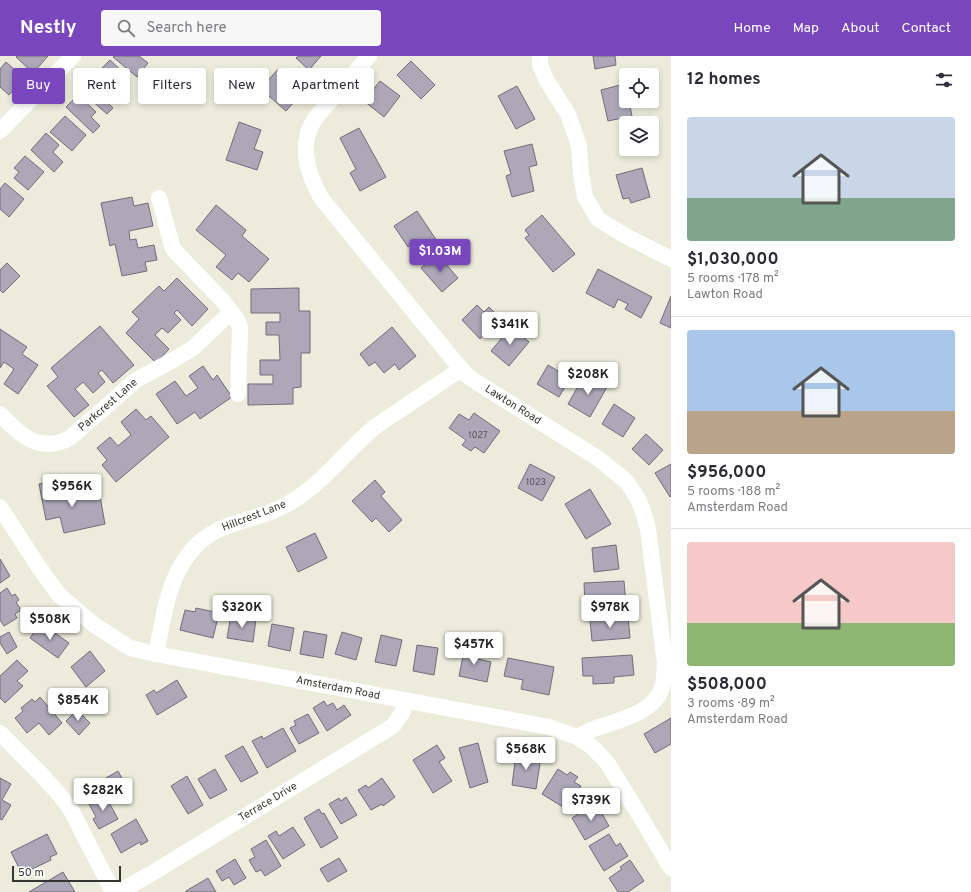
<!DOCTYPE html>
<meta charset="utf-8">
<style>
body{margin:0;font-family:Overpass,sans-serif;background:#f7f7f7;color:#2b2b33;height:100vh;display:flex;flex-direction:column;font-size:15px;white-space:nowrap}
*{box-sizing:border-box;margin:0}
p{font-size:13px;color:#7c7c81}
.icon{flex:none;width:22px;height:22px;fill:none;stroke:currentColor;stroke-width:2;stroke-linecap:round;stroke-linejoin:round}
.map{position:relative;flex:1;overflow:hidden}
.sheet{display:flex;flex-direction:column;background:#fff;width:300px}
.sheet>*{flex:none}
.guide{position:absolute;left:12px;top:12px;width:380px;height:36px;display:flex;gap:8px}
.buttons{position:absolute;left:619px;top:12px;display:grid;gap:8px}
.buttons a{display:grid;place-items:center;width:40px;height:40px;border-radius:4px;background:#fff;box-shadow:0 2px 6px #0003;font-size:20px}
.scale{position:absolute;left:12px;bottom:10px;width:109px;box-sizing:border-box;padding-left:4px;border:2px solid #363630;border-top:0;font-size:11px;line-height:14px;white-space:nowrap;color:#363630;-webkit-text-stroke:3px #fff;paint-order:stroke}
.price{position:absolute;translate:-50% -34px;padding:0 9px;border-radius:4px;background:#fff;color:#222;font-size:13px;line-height:26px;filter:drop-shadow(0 1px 2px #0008)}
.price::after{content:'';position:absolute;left:50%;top:24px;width:12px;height:9px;margin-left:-6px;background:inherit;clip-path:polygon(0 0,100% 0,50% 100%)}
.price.active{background:#7946bd;color:#fff}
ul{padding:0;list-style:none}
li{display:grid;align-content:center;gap:8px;height:212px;padding:0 16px}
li+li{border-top:1px solid #e1e1e2}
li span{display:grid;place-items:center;height:124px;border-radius:4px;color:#555}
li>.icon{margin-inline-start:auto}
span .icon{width:72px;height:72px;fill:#fffc;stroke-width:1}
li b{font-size:17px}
h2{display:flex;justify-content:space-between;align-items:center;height:48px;padding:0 16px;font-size:17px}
.pill{padding:0 14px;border-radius:4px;background:#fff;box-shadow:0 2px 6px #0003;font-size:14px;line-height:36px}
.pill.active{background:#7946bd;color:#fff}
header{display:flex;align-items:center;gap:24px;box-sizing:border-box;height:56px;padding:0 20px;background:#7946bd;color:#fff}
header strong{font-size:19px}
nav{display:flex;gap:22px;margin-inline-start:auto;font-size:14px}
.search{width:280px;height:36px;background:#f7f7f7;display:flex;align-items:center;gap:10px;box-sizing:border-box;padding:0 14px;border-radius:4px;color:#7c7c81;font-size:15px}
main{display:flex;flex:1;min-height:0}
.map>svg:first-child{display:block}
.building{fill:#ada8b8;stroke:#706c7a}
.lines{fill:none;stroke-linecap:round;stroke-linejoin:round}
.minor{stroke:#fff;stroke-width:16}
.labels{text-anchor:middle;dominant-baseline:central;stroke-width:3;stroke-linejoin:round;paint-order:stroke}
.number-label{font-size:9px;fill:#545252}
.street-label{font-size:11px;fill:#363630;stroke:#fff}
</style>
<header>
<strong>Nestly</strong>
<div class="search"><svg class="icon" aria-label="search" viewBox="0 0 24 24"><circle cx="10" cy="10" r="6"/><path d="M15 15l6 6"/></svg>Search here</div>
<nav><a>Home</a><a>Map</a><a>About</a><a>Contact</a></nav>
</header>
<main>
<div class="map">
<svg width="671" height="836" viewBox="0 0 671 836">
<rect width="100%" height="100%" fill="#ececdc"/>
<g class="building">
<polygon points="17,0 48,0 33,17 16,1"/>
<polygon points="114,0 139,0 148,7 137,21 113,1"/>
<polygon points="298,0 321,0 309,14 296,2"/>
<polygon points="593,0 615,0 616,9 595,13"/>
<polygon points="110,4 129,22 117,35 97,17"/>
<polygon points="411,5 435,29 421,43 397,19"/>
<polygon points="6,6 24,22 9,39 0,31 0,13"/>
<polygon points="278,13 298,30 289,40 295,45 286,55 261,33"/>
<polygon points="94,21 112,38 106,45 113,52 107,58 81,35"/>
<polygon points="380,25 400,40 384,61 364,45"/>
<polygon points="624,28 626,45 629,45 632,60 608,65 601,34"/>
<polygon points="517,30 535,63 516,73 498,40"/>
<polygon points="78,39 96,56 91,61 100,70 93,77 66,51"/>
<polygon points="65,60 86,79 72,95 50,76"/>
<polygon points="239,66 261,74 254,93 263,96 257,114 226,104"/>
<polygon points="359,72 386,121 360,135 350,117 356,113 340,82"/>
<polygon points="46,77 59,89 53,96 63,106 54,116 31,94"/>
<polygon points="532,88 537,109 529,111 534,135 512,141 506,120 511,118 504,95"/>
<polygon points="25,100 44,116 28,134 14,122 19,116 14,112"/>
<polygon points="642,112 650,141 631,147 629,142 623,143 616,119"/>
<polygon points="5,127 24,143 9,161 0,153 0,133"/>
<polygon points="132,141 134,150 148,147 153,170 129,175 130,184 136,183 138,192 154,189 157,204 145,206 147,215 122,220 115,188 110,190 101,147"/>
<polygon points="216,149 246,174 242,180 269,203 249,226 238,217 232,224 216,211 226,199 196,174"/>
<polygon points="417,155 439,188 422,199 414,186 408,191 394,170"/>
<polygon points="542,159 575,198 553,216 525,182 529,179 525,174"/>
<polygon points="437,198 458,222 442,236 421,212"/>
<polygon points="7,207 20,220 3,237 0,234 0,214"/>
<polygon points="598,213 652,241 641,262 625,253 628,248 618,243 614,252 586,237"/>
<polygon points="177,222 208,253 192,270 177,254 174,257 181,264 168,277 162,272 155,279 169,293 156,307 126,277 139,263 132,256 159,230 164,235"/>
<polygon points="299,232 299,255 310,255 310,297 301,297 301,331 293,332 293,348 248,349 248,328 273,328 273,319 260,319 260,304 280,304 279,279 266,279 266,266 280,266 280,257 251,257 251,233"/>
<polygon points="671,240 671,272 660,267"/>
<polygon points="477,249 484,256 489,251 500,262 480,283 462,264"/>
<polygon points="100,270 134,309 113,327 102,314 98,317 105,326 93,337 83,326 75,333 89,349 74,361 47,330 58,321 51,312"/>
<polygon points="392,271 416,300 399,314 395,308 384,317 375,306 369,310 360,298"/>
<polygon points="511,271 529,286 509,310 491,295"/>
<polygon points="0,273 27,291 22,298 38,309 18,338 4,328 14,313 4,306 0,312"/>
<polygon points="548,309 570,322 559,341 537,328"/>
<polygon points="203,310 213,324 217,319 232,341 200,363 195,356 177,368 156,338 175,325 186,340 198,332 189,320"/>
<polygon points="585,318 607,331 590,361 568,348"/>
<polygon points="614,348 635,362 623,381 602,368"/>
<polygon points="136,353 146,364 151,360 169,381 116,426 102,409 107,404 97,392 110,381 118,390 131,379 121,366"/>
<polygon points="474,357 500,375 484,397 475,391 471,395 462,389 466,384 449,372 459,358 469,364"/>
<polygon points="646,378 663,394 649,409 632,393"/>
<polygon points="530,408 555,421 542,445 518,432"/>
<polygon points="671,408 671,440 670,441 655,417"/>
<polygon points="57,424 60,442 72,440 70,432 83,429 86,442 100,440 105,468 64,477 60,461 46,464 39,428"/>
<polygon points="375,424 385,436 381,440 402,464 389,476 376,462 372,466 352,445"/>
<polygon points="590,433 611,468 586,483 565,448"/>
<polygon points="315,477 327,502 298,516 286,491"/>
<polygon points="616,489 619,513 594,516 592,492"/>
<polygon points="0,503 10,520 0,527"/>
<polygon points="624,525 626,547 585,550 584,527"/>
<polygon points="7,532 12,540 15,538 19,544 16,546 21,554 15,558 17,562 4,570 0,564 0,537"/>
<polygon points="196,552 219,557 213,582 180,574 185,554 195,556"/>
<polygon points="231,559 256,563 253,586 227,582"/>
<polygon points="628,560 630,582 592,585 590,564"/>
<polygon points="272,568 294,572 290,595 268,590"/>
<polygon points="39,569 53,580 55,577 69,587 58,602 30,582"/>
<polygon points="304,575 327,579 323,602 300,598"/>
<polygon points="9,576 17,591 7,598 0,587 0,581"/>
<polygon points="342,576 362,582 356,604 335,598"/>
<polygon points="381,579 402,584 396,610 375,606"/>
<polygon points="417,589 438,592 434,619 413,615"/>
<polygon points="465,590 479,593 478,603 491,606 487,626 459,620"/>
<polygon points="90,595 105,615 86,631 71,611"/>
<polygon points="632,599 634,619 614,621 614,627 593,628 593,620 583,620 582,602"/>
<polygon points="508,602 554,611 549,639 521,633 523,624 504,620"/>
<polygon points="17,604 28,615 17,625 23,630 5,647 0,642 0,620"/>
<polygon points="177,624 187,641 157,659 146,639 154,634 156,637"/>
<polygon points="40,641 62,667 49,679 39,667 27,677 15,662 23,655 21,652 32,643 35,646"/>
<polygon points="324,645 327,650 333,647 337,654 344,649 351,659 327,675 313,652"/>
<polygon points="77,654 90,667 79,679 66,665"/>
<polygon points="308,658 319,677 299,688 290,672 296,669 294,665"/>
<polygon points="671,662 671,688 655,697 644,678"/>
<polygon points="283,672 296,695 267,712 252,685 262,680 263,683"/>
<polygon points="478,687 488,726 470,732 459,692"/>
<polygon points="437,689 445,702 439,706 452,725 433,737 413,704"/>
<polygon points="243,690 258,717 241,726 225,700"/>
<polygon points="516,698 541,701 536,733 512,729"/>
<polygon points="215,713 227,734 210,743 198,723"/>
<polygon points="558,713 567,719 570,716 578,721 574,726 581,730 566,753 542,738"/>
<polygon points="118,715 125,728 113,735 106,722"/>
<polygon points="187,720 203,749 188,758 171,730"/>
<polygon points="0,722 11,728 2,744 11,749 2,764 0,763"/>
<polygon points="382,722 395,741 383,750 382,748 371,754 358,734 366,729 368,732"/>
<polygon points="105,739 118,763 99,773 93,763 96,761 89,748"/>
<polygon points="346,741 357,759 341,768 329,748 339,742 341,745"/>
<polygon points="596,747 609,770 585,784 572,762"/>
<polygon points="319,753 322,758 324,757 338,782 321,792 304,762"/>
<polygon points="136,763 148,785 141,789 140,786 121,797 111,778"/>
<polygon points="293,771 305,789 283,803 268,780 276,775 279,780"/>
<polygon points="47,778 57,798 50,801 51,804 22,818 11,796"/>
<polygon points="609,778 616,790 620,787 628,800 604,815 589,790"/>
<polygon points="266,784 281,810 265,820 261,814 256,816 249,804 255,801 251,793"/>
<polygon points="339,802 347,815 328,826 320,813"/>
<polygon points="235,803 246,822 234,829 229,821 222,825 216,815"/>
<polygon points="630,804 644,825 628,836 618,836 609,822 622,813 620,811"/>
<polygon points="63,816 75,836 29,836"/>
<polygon points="208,822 216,836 186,836 186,835"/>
</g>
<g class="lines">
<g class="minor">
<path d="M369 0 317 60C297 86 307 116 321 142L461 313 470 322 599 403 627 426 638 443 643 455 648 473 665 607C664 616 665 626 661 634 652 658 615 665 594 673 588 675 583 678 577 681"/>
<polyline points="540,0 540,9 547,25 568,58 579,90 581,117 585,141 598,163 624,179 671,203"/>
<polyline points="0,75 73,0"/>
<polyline points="159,142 173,193 223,245 236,262 240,271 238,338"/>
<path d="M0 358C20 379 39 398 70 382L136 324 175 303 193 292 231 256"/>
<polyline points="0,451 38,510 59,539 93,568 130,592 156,598 549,671 577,681 591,690 600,699 608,708 637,755 671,812"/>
<path d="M156 598C164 561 167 523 192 494 216 465 254 466 284 450 321 431 344 396 375 371 384 364 394 358 403 352 422 339 442 326 461 313"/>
<polyline points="0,677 38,715 59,738 71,754 113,836"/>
<polyline points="118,836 149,819 393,670 402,657 407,645"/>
</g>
</g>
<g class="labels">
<g class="number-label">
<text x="478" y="379">1027</text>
<text x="536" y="426">1023</text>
</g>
<g class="street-label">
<text transform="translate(108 349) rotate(-41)">Parkcrest Lane</text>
<text transform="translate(513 349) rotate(32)">Lawton Road</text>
<text transform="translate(254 460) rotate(-21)">Hillcrest Lane</text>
<text transform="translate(338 632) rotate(11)">Amsterdam Road</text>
<text transform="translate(268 746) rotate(-31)">Terrace Drive</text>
</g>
</g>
</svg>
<div class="buttons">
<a><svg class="icon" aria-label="locate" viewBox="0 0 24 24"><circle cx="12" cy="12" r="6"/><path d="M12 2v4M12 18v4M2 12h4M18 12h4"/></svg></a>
<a><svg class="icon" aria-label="layers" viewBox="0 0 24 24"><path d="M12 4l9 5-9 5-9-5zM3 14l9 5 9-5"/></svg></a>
</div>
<div class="scale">50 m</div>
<b class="price active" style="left:440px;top:217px">$1.03M</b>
<b class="price" style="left:510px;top:290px">$341K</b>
<b class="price" style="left:588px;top:340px">$208K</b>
<b class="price" style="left:72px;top:452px">$956K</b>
<b class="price" style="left:242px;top:573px">$320K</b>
<b class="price" style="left:610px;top:573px">$978K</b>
<b class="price" style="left:50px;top:585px">$508K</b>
<b class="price" style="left:474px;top:610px">$457K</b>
<b class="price" style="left:78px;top:666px">$854K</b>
<b class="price" style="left:526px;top:715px">$568K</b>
<b class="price" style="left:103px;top:756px">$282K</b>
<b class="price" style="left:591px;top:766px">$739K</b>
<div class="guide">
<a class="pill active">Buy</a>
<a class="pill">Rent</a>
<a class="pill">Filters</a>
<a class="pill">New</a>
<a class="pill">Apartment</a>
</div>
</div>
<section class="sheet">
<h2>12 homes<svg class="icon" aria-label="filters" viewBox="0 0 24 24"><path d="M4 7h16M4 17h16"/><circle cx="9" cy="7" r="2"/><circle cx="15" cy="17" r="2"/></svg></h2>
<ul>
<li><span style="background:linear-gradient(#c9d6e8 65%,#7fa58c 0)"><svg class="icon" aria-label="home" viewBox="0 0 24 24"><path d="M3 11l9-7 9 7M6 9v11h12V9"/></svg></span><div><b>$1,030,000</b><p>5 rooms · 178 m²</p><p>Lawton Road</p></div></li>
<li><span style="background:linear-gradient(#a9c7e8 65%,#b9a48a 0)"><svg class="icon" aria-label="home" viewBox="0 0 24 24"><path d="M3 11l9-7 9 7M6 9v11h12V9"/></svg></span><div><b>$956,000</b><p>5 rooms · 188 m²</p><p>Amsterdam Road</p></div></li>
<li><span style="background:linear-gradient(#f6c9c9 65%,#8fb573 0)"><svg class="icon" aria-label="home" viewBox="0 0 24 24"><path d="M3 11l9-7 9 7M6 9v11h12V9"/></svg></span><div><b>$508,000</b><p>3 rooms · 89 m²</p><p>Amsterdam Road</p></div></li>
</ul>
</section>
</main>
